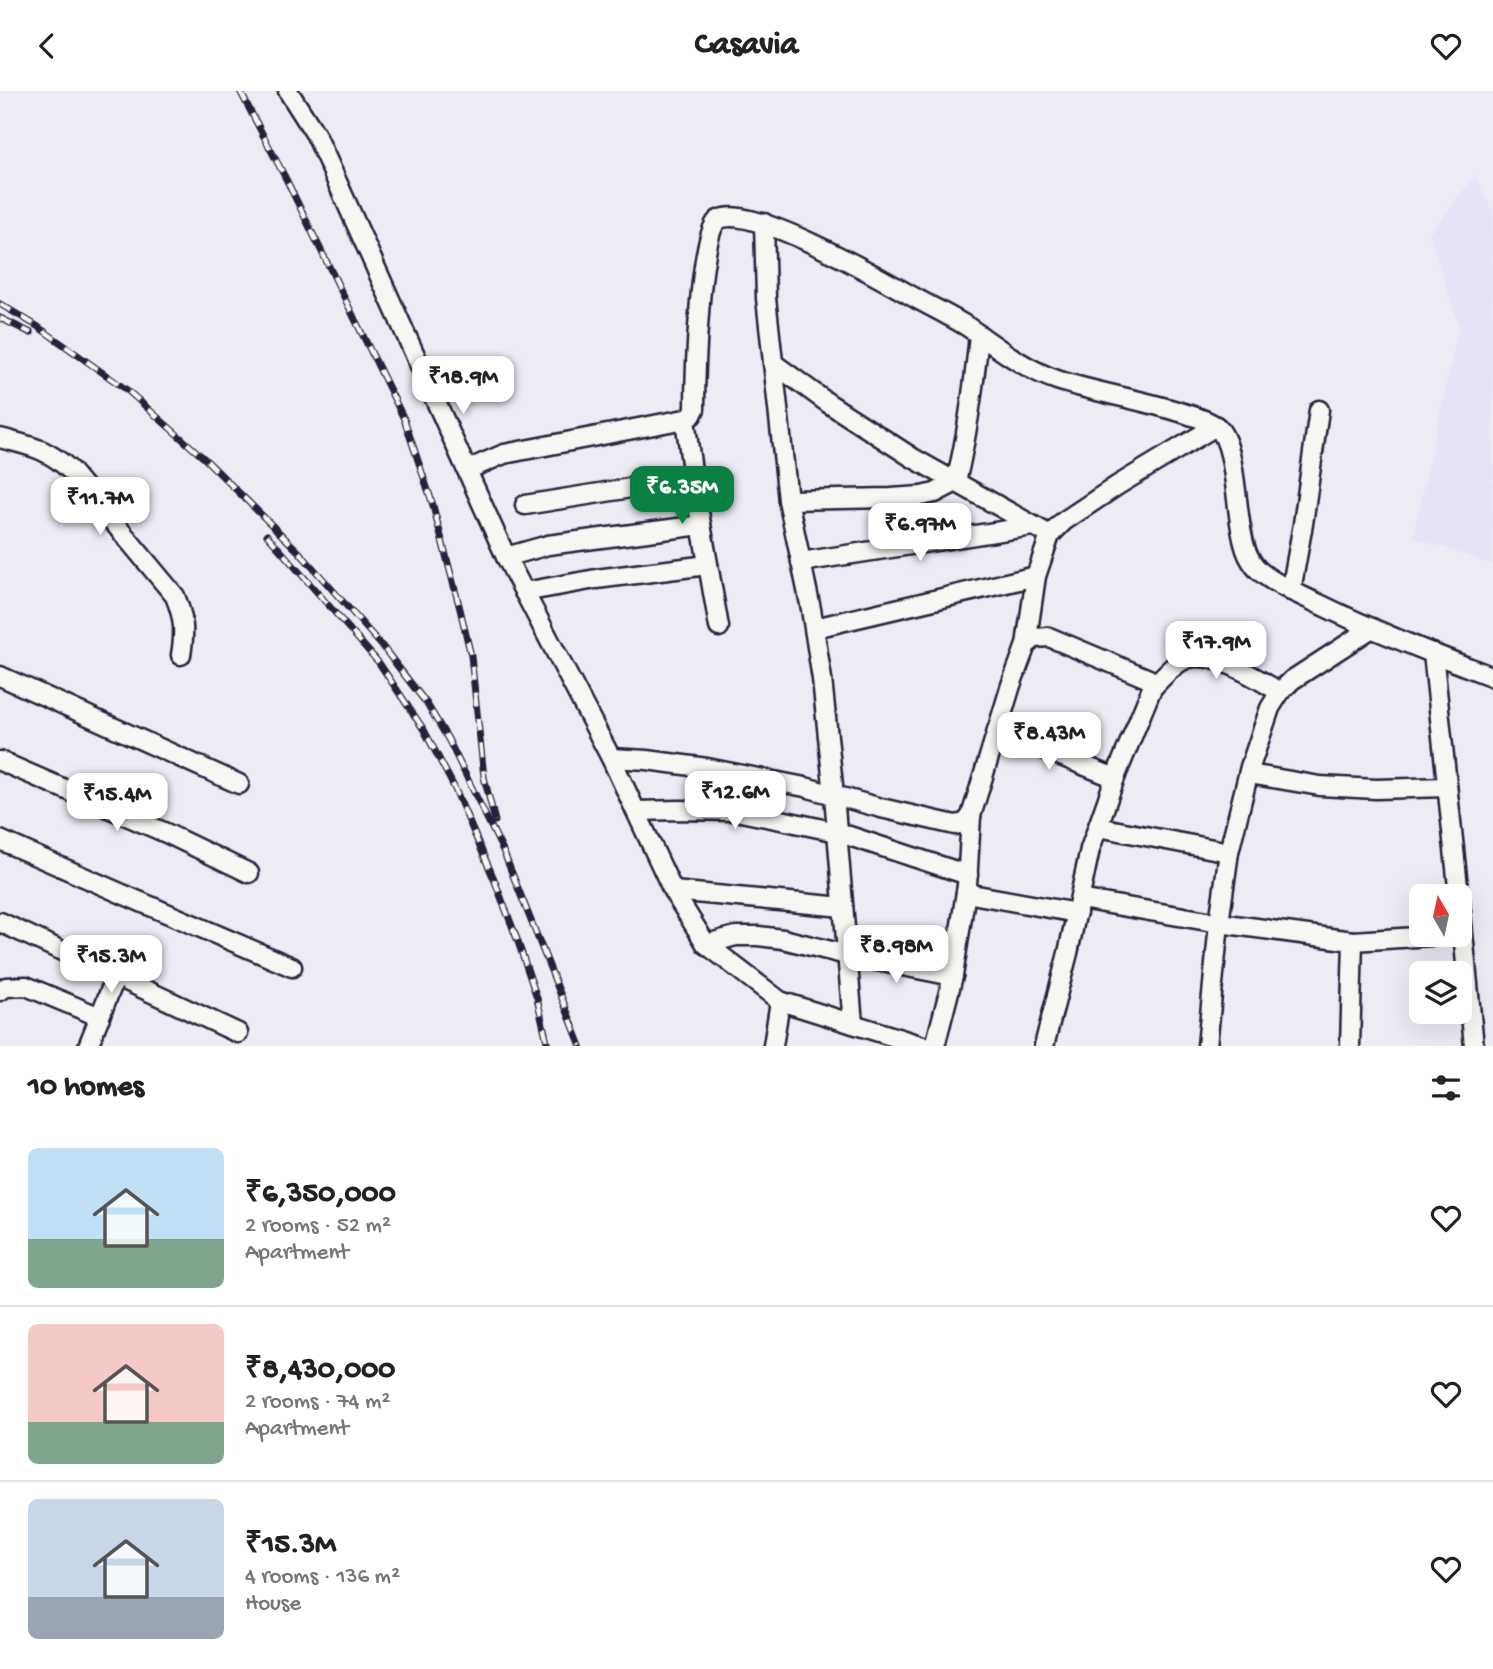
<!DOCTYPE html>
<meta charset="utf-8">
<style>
body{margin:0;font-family:"Gochi Hand",sans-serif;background:#f6f6f6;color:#222;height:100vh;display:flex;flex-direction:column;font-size:26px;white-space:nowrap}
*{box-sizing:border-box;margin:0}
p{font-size:23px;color:#767676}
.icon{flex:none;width:38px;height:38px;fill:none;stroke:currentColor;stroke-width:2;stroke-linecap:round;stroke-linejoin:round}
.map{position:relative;height:955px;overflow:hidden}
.drawer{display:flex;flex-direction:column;background:#fff;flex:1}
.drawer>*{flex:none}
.needle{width:46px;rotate:351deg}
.fabs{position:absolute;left:1409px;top:793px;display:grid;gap:14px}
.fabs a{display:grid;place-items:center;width:63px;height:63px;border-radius:10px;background:#fff;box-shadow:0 7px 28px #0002;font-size:35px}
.price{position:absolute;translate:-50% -60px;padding:0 16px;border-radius:14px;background:#fff;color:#222;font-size:23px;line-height:46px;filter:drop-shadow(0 2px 4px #0008)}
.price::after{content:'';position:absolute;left:50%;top:42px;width:21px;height:16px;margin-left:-10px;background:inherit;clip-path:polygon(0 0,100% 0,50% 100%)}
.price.active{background:#0b8043;color:#fff}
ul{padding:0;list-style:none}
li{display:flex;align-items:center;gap:21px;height:175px;padding:0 28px}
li+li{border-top:2px solid #e0e0e0}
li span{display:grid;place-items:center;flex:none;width:196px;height:140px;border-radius:10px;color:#555}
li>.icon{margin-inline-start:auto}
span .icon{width:84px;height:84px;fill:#fffc;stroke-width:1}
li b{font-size:30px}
h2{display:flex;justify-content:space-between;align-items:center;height:84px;padding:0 28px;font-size:30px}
header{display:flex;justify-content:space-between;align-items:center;height:91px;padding:0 28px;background:#fff;font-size:32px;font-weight:800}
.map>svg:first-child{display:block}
.built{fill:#e7e3f6}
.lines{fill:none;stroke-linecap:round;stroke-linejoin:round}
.minor-casing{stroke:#22223b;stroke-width:23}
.minor{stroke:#f6f6f2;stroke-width:18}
.rail-casing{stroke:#22223b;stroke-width:7}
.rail{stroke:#f6f6f2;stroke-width:4.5;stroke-dasharray:13;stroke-linecap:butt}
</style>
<header><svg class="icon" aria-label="back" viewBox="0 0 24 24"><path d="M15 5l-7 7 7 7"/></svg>Casavia<svg class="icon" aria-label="heart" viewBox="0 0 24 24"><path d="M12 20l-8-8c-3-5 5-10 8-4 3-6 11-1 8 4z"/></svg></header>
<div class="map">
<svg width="1493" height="955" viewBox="0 0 1493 955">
<rect width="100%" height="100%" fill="#edebf4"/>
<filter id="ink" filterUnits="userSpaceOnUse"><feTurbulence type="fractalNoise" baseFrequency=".0143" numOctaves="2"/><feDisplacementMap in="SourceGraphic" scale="14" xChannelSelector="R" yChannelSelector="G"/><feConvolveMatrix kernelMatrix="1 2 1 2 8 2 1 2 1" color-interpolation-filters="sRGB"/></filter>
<g filter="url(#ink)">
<polygon class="built" points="1475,85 1493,121 1493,474 1413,446 1459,234 1429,143"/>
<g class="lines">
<g class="minor-casing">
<g id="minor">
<polyline points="288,0 316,44 506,466 611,667 673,800 706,853 780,910 923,955"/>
<polyline points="764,132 766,207 788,409 811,518 822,588 834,704 853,933"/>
<polyline points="773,272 828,312 913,367 1050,444"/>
<polyline points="685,328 693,387 719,536"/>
<path d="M0 347C30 355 46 357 70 379L175 505C184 527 185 540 181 564"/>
<path d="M467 379 504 363 685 328 692 324 695 318C695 288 699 147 717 130 743 107 889 192 917 208 934 217 952 226 968 236 996 255 1024 278 1057 289 1097 302 1139 308 1180 321 1192 325 1207 328 1217 336 1239 355 1234 434 1248 464 1251 470 1256 478 1262 482 1278 495 1298 503 1317 512 1374 540 1434 563 1493 586"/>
<path d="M788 409 891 407 921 405 935 402 956 391C968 341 974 295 979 244"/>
<polyline points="525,414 693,387"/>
<polyline points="506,466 548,454 701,434"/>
<polyline points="801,471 1033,435"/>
<polyline points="1291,500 1303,433 1319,319"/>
<polyline points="524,501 596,488 708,474"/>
<polyline points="815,537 1036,485"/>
<polyline points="1026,554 1036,485 1050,444 1064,430 1118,394 1216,335"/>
<polyline points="1433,562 1459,805"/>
<polyline points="0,585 239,693"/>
<path d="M1152 597C1162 587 1173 573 1186 568 1213 558 1257 588 1280 601"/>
<polyline points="997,639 1115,687"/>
<polyline points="611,667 647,669 707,677 805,696 881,717 955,734 965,732 971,725 1011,594 1026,554 1035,547 1049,546 1149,588 1152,592 1152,597 1115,687 1090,758 1068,862 1044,955"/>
<polyline points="0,670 166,742 249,782"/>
<polyline points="1249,683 1320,695 1376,698 1447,696"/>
<polyline points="636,720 680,719 736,720 786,730 837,741 968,784"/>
<polyline points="1098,736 1229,761"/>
<polyline points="0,749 120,802 292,876"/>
<polyline points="673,800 843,816"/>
<polyline points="966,802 1077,822"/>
<polyline points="1080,808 1219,832 1353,850 1448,844"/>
<polyline points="1460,811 1474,955"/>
<polyline points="0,831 238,942"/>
<polyline points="706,853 736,845 758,845 783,848 847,864 953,885"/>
<polyline points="0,900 6,896 26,895 100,926"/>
<polyline points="88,955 116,885"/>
<polyline points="773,955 780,910"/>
<polyline points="935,955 953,885 967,794 971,725"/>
<polyline points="1207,955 1219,832 1229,761 1250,676 1270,617 1280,601 1292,589 1372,537"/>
<polyline points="1350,955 1353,850"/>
</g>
</g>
<use href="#minor" class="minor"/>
<g class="rail-casing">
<g id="rail">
<polyline points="240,0 286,88 404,328 432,411 460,518 471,565 484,686 495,730"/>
<polyline points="0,213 37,235 127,299 206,369 300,462 382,555 427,613 448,648 504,762 581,955"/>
<polyline points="0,227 31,242"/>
<polyline points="267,444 379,572 424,639 454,696 494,788 517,848 537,907 548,955"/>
</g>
</g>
<use href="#rail" class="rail"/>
</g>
</g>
</svg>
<div class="fabs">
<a><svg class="needle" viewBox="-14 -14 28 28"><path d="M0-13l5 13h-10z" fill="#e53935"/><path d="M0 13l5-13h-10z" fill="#767676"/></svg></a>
<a><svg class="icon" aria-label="layers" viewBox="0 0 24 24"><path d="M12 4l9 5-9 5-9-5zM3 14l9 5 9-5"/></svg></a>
</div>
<b class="price" style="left:463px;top:325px">₹18.9M</b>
<b class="price active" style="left:682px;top:435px">₹6.35M</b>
<b class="price" style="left:100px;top:446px">₹11.7M</b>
<b class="price" style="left:920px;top:472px">₹6.97M</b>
<b class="price" style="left:1216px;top:590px">₹17.9M</b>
<b class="price" style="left:1049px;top:681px">₹8.43M</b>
<b class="price" style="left:735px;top:740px">₹12.6M</b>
<b class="price" style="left:117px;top:742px">₹15.4M</b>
<b class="price" style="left:896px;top:894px">₹8.98M</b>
<b class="price" style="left:111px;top:904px">₹15.3M</b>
</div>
<section class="drawer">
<h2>10 homes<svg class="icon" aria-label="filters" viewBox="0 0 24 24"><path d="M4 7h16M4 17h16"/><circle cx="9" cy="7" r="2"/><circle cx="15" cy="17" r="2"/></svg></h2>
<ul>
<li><span style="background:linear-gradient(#bfe0f5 65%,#7fa58c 0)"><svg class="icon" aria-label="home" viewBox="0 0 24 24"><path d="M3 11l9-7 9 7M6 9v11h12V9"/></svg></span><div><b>₹6,350,000</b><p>2 rooms · 52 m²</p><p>Apartment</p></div><svg class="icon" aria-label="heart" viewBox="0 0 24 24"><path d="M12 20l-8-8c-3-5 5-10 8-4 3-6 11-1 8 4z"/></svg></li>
<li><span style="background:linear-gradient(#f6c9c9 70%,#7fa58c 0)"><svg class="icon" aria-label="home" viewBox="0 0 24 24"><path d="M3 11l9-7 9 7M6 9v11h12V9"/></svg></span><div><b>₹8,430,000</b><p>2 rooms · 74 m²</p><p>Apartment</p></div><svg class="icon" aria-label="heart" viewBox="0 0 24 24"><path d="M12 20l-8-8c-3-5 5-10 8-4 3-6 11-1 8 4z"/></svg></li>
<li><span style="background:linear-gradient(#c9d6e8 70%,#9aa5b1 0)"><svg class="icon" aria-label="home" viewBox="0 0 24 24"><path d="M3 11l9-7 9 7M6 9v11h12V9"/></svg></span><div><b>₹15.3M</b><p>4 rooms · 136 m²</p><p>House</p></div><svg class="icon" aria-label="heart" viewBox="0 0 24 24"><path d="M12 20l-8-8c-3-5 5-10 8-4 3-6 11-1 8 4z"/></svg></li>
</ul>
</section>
